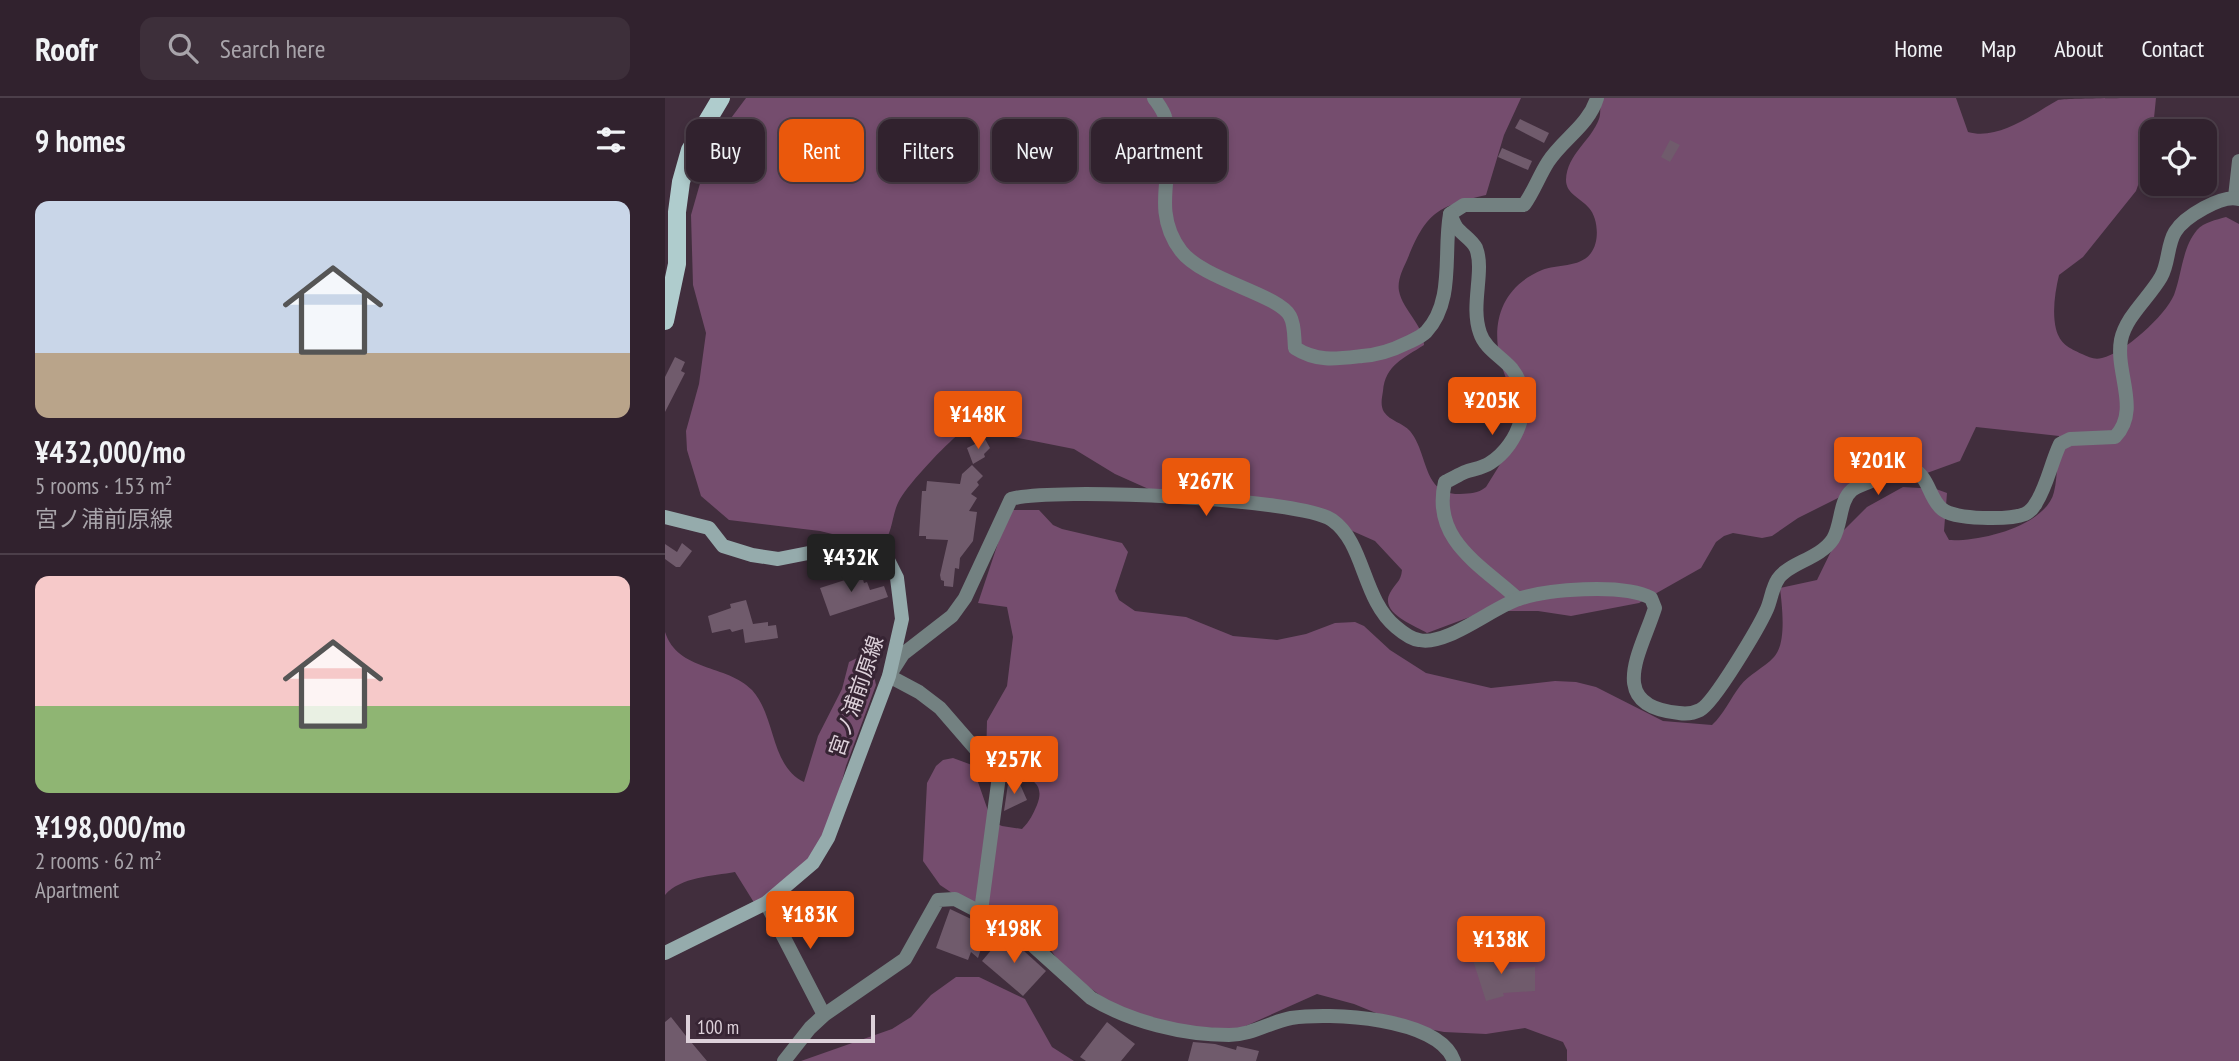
<!DOCTYPE html>
<meta charset="utf-8">
<style>
body{margin:0;font-family:"PT Sans Narrow","Noto Sans JP",sans-serif;background:#3d2f3a;color:#f1f3f6;height:100vh;display:flex;flex-direction:column;font-size:26px;white-space:nowrap}
*{box-sizing:border-box;margin:0}
p{font-size:23px;color:#a8a4aa}
.icon{flex:none;width:38px;height:38px;fill:none;stroke:currentColor;stroke-width:2;stroke-linecap:round;stroke-linejoin:round}
.map{position:relative;flex:1;overflow:hidden}
.sheet{display:flex;flex-direction:column;background:#31222e;width:665px}
.sheet>*{flex:none}
.guide{position:absolute;left:21px;top:21px;width:665px;height:63px;display:flex;gap:14px}
.fabs{position:absolute;left:1475px;top:21px;display:grid;gap:14px}
.fabs a{display:grid;place-items:center;width:77px;height:77px;border-radius:14px;background:#31222e;box-shadow:0 4px 10px #0003,0 0 0 2px #4c3f4a;font-size:35px}
.scale{position:absolute;left:21px;bottom:18px;width:189px;box-sizing:border-box;padding-left:7px;border:4px solid #ddd1da;border-top:0;font-size:19px;line-height:24px;white-space:nowrap;color:#ddd1da;-webkit-text-stroke:5px #362433;paint-order:stroke}
.price{position:absolute;translate:-50% -60px;padding:0 16px;border-radius:7px;background:#ea580c;color:#fff;font-size:23px;line-height:46px;filter:drop-shadow(0 2px 4px #0008)}
.price::after{content:'';position:absolute;left:50%;top:42px;width:21px;height:16px;margin-left:-10px;background:inherit;clip-path:polygon(0 0,100% 0,50% 100%)}
.price.active{background:#222;color:#fff}
ul{padding:0;list-style:none}
li{display:grid;align-content:center;gap:14px;height:371px;padding:0 35px}
li+li{border-top:2px solid #4c3f4a}
li span{display:grid;place-items:center;height:217px;border-radius:14px;color:#555}
li>.icon{margin-inline-start:auto}
span .icon{width:126px;height:126px;fill:#fffc;stroke-width:1}
li b{font-size:30px}
h2{display:flex;justify-content:space-between;align-items:center;height:84px;padding:0 35px;font-size:30px}
.chip{padding:0 24px;border-radius:14px;background:#31222e;box-shadow:0 4px 10px #0003,0 0 0 2px #4c3f4a;font-size:24px;line-height:63px}
.chip.active{background:#ea580c;color:#fff}
header{display:flex;align-items:center;gap:42px;box-sizing:border-box;height:98px;padding:0 35px;background:#31222e;border-bottom:2px solid #4c3f4a}
header strong{font-size:33px}
nav{display:flex;gap:38px;margin-inline-start:auto;font-size:24px}
.search{width:490px;height:63px;background:#3d2f3a;display:flex;align-items:center;gap:18px;box-sizing:border-box;padding:0 24px;border-radius:14px;color:#a8a4aa;font-size:26px}
main{display:flex;flex:1;min-height:0}
.map>svg:first-child{display:block}
.green{fill:#754d6e}
.building{fill:#705b6c}
.lines{fill:none;stroke-linecap:round;stroke-linejoin:round}
.street{stroke:#738181;stroke-width:14}
.secondary{stroke:#95abac;stroke-width:14}
.primary{stroke:#afcccd;stroke-width:18}
.labels{text-anchor:middle;dominant-baseline:central;stroke-width:6;stroke-linejoin:round;paint-order:stroke}
.street-label{font-size:21px;fill:#ddd1da;stroke:#362433}
</style>
<header>
<strong>Roofr</strong>
<div class="search"><svg class="icon" aria-label="search" viewBox="0 0 24 24"><circle cx="10" cy="10" r="6"/><path d="M15 15l6 6"/></svg>Search here</div>
<nav><a>Home</a><a>Map</a><a>About</a><a>Contact</a></nav>
</header>
<main>
<section class="sheet">
<h2>9 homes<svg class="icon" aria-label="filters" viewBox="0 0 24 24"><path d="M4 7h16M4 17h16"/><circle cx="9" cy="7" r="2"/><circle cx="15" cy="17" r="2"/></svg></h2>
<ul>
<li><span style="background:linear-gradient(#c9d6e8 70%,#b9a48a 0)"><svg class="icon" aria-label="home" viewBox="0 0 24 24"><path d="M3 11l9-7 9 7M6 9v11h12V9"/></svg></span><div><b>¥432,000/mo</b><p>5 rooms · 153 m²</p><p>宮ノ浦前原線</p></div></li>
<li><span style="background:linear-gradient(#f6c9c9 60%,#8fb573 0)"><svg class="icon" aria-label="home" viewBox="0 0 24 24"><path d="M3 11l9-7 9 7M6 9v11h12V9"/></svg></span><div><b>¥198,000/mo</b><p>2 rooms · 62 m²</p><p>Apartment</p></div></li>
</ul>
</section>
<div class="map">
<svg width="1574" height="963" viewBox="0 0 1574 963">
<rect width="100%" height="100%" fill="#412e3d"/>
<g class="green">
<path d="M81 0H856L839 37 821 97C772 109 762 113 742 162 738 171 732 182 734 193 738 213 759 227 759 247 739 260 720 267 718 293 717 300 715 307 719 314 725 323 738 325 745 333 764 356 757 397 795 396 806 395 812 396 821 389L862 323C858 309 849 299 843 285 824 241 827 193 877 172 892 166 915 170 926 155 935 143 933 120 924 110 916 100 901 96 901 82 902 56 926 43 934 21 936 16 935 6 935 0H1291L1303 34C1333 43 1368 16 1393 2 1402 0 1475 0 1491 0L1486 50 1471 93 1418 159 1394 177C1390 194 1387 214 1391 231 1395 246 1404 250 1417 256 1424 259 1429 262 1437 260 1459 255 1500 218 1509 197 1517 176 1517 150 1532 132 1539 124 1551 122 1561 119L1574 126V963H902V952L898 944 860 930 821 936 779 934 738 926 689 906 652 896 574 931 502 928 462 917 399 871 383 848 368 834 330 814 299 803 275 787 258 763 262 685 271 668 278 662 288 660 307 667 327 724 337 728 357 731C365 723 368 716 372 707 386 672 338 679 321 664L322 623 342 588 348 539 342 509 313 505 344 412H374L388 427 397 431 457 445 463 454 450 493 454 502 470 513 521 519 568 538 612 542 641 536 670 525 690 524 699 528 725 552 761 575 826 590 890 583 911 584 931 589 998 623 1047 627C1059 616 1065 601 1075 588 1084 576 1099 570 1109 559 1122 545 1117 508 1115 490L1152 482 1174 437 1202 409 1238 389 1271 391 1282 395 1279 433 1284 442C1314 444 1381 428 1389 394 1393 377 1392 356 1394 338L1311 329 1295 363 1262 375 1234 374 1197 388 1133 420 1107 438 1097 440 1068 435 1059 438 1051 444 1036 470 974 505 906 518 873 513H821L762 535C749 527 714 515 725 495 730 485 736 484 737 472L710 443 649 416 497 397 450 376 409 351 343 338 295 335C279 348 246 383 235 401 226 416 229 435 216 448L155 433 64 422 36 398 22 352 21 333 34 286 41 235 28 187 26 117 46 47Z"/>
<path d="M0 534C13 574 62 566 87 592 111 618 105 668 139 684L153 638 177 591 184 564 192 560H202L207 568 211 587 181 668 162 739 132 779 93 811 70 774C48 778 15 779 0 797Z"/>
<polygon points="291,879 314,879 360,901 387,949 409,963 136,963 227,931 246,919 266,897"/>
</g>
<g class="building">
<polygon points="855,21 884,35 879,45 850,30"/>
<polygon points="1005,42 1015,47 1005,64 996,59"/>
<polygon points="837,50 867,63 863,72 833,59"/>
<polygon points="10,259 20,264 16,273 20,275 0,314 0,279"/>
<polygon points="320,341 325,350 319,356 320,359 308,366 302,350"/>
<polygon points="307,367 318,378 312,384 314,387 306,396 312,400 304,413 312,414 308,443 295,460 294,471 290,470 288,489 279,488 279,483 276,482 275,477 283,442 261,441 261,438 254,438 257,393 261,393 262,383 295,386 297,376"/>
<polygon points="17,445 27,453 15,469 11,469 0,461 0,446 12,454"/>
<polygon points="195,471 199,485 202,484 205,492 219,488 223,499 165,518 155,490 180,482 178,477"/>
<polygon points="81,502 88,526 103,524 103,528 111,527 113,540 80,545 78,531 67,534 65,531 47,535 43,518 66,510 65,506"/>
<polygon points="354,684 362,702 339,713 343,686 344,688"/>
<polygon points="285,811 323,829 313,860 306,854 303,862 271,850"/>
<polygon points="339,837 347,842 381,873 358,898 317,863"/>
<polygon points="822,846 831,872 870,869 870,893 838,895 839,898 821,903 805,853"/>
<polygon points="6,919 21,938 42,963 0,963 0,924"/>
<polygon points="442,924 470,946 456,963 421,963 415,959"/>
<polygon points="528,944 550,946 571,952 572,948 594,953 591,963 523,963"/>
</g>
<g class="lines">
<g class="street">
<path d="M489 0C493 6 498 12 500 19 515 64 482 109 516 153 538 182 613 196 625 218 630 227 629 240 630 250 652 264 671 261 697 258 713 257 728 252 742 245 748 242 756 239 761 234 790 203 778 154 785 116L799 107H859C869 93 874 78 883 64 898 41 924 27 932 0"/>
<polyline points="1570,99 1574,63"/>
<path d="M785 116C787 120 789 126 792 130 798 137 807 142 811 150 820 173 805 207 815 235 820 251 837 259 847 271 870 300 855 346 825 365 818 370 808 371 800 374 793 377 787 381 780 384 766 442 816 467 853 501"/>
<polyline points="101,805 159,917"/>
<path d="M316 813 334 678 275 610 254 594 224 578 238 556 287 518 300 500 346 401C386 389 636 400 667 422 700 445 697 501 731 529 738 535 746 541 754 542 781 548 824 512 851 502 880 491 958 485 986 500L990 510C977 552 939 608 1014 615 1021 616 1029 615 1035 612 1049 605 1094 529 1102 511 1106 502 1107 490 1113 481 1123 465 1155 461 1168 441 1177 426 1174 403 1187 392 1192 388 1200 386 1206 383 1223 374 1243 359 1258 380 1265 389 1267 403 1277 411 1289 422 1345 422 1360 416 1364 414 1369 409 1371 405 1382 388 1386 365 1395 346L1405 341 1450 339C1476 312 1450 275 1456 242 1461 218 1484 200 1496 179 1504 165 1502 147 1510 134 1519 119 1557 96 1574 101"/>
<path d="M119 963 145 930 159 917 240 861 273 802 290 801 353 834 426 900C465 924 519 937 564 937 587 937 605 924 626 920 664 914 774 919 789 963"/>
</g>
<polyline class="secondary" points="0,419 44,430 58,448 87,457 113,461 174,449 198,449 213,453 224,464 232,480 237,521 224,578 163,740 148,765 101,805 0,855"/>
<polyline class="primary" points="0,223 12,166 12,114 16,84 25,52 56,0"/>
</g>
<g class="labels">
<g class="street-label">
<text transform="translate(191 598) rotate(-71)">宮ノ浦前原線</text>
</g>
</g>
</svg>
<div class="fabs">
<a><svg class="icon" aria-label="locate" viewBox="0 0 24 24"><circle cx="12" cy="12" r="6"/><path d="M12 2v4M12 18v4M2 12h4M18 12h4"/></svg></a>
</div>
<div class="scale">100 m</div>
<b class="price" style="left:827px;top:339px">¥205K</b>
<b class="price" style="left:313px;top:353px">¥148K</b>
<b class="price" style="left:1213px;top:399px">¥201K</b>
<b class="price" style="left:541px;top:420px">¥267K</b>
<b class="price active" style="left:186px;top:496px">¥432K</b>
<b class="price" style="left:349px;top:698px">¥257K</b>
<b class="price" style="left:145px;top:853px">¥183K</b>
<b class="price" style="left:349px;top:867px">¥198K</b>
<b class="price" style="left:836px;top:878px">¥138K</b>
<div class="guide">
<a class="chip">Buy</a>
<a class="chip active">Rent</a>
<a class="chip">Filters</a>
<a class="chip">New</a>
<a class="chip">Apartment</a>
</div>
</div>
</main>
